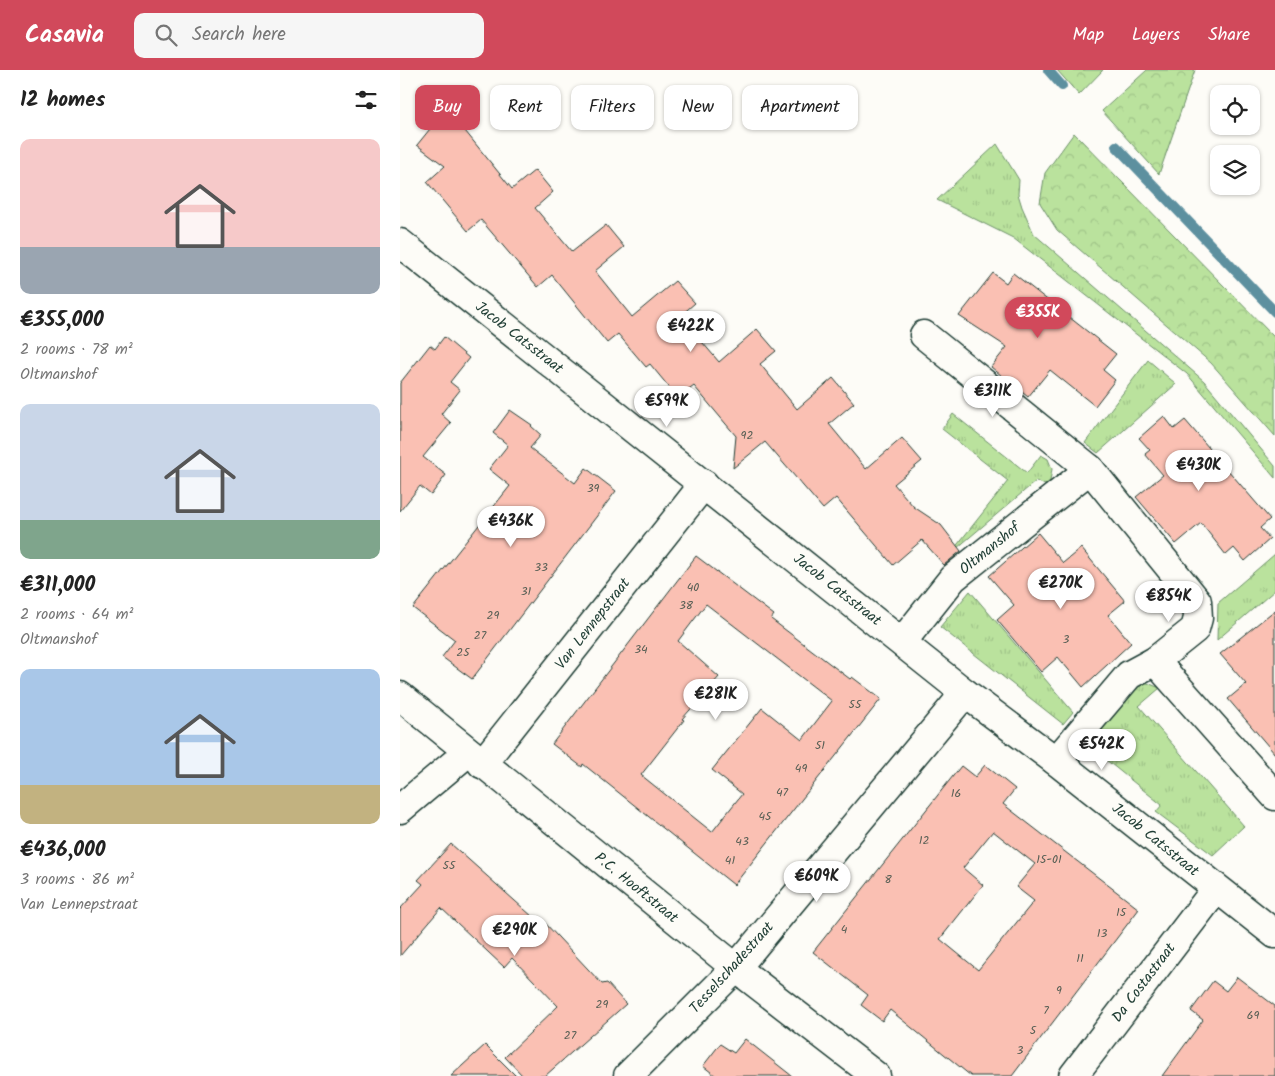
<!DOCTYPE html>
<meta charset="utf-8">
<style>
body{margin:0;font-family:Kalam,sans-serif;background:#f6f6f6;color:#222;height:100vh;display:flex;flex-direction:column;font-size:19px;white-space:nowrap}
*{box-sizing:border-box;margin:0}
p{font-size:16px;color:#767676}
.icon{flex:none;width:28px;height:28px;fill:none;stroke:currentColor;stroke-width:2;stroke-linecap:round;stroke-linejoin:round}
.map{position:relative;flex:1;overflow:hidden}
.panel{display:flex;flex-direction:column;background:#fff;width:400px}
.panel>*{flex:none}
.banner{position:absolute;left:15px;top:15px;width:475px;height:45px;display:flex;gap:10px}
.fabs{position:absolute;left:810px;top:15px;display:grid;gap:10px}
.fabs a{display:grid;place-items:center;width:50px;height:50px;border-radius:10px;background:#fff;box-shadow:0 1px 4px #0004;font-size:25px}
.price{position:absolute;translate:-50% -42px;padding:0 11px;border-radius:18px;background:#fff;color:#222;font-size:16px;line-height:32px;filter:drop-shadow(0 1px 2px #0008)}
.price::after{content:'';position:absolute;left:50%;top:30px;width:15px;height:11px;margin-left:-8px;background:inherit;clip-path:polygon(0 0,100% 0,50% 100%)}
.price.selected{background:#d1495b;color:#fff}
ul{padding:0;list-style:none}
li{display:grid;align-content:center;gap:10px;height:265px;padding:0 20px}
li span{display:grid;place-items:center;height:155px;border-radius:10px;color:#555}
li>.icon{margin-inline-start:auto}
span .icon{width:90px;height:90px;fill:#fffc;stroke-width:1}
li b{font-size:21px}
h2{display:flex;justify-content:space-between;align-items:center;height:60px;padding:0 20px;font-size:21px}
.pill{padding:0 18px;border-radius:10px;background:#fff;box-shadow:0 1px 4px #0004;font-size:18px;line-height:45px}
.pill.selected{background:#d1495b;color:#fff}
header{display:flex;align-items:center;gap:30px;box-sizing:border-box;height:70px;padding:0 25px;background:#d1495b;color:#fff}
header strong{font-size:24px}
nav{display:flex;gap:28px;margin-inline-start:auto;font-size:18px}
.search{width:350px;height:45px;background:#f6f6f6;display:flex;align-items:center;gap:12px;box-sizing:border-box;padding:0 18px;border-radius:10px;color:#767676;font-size:19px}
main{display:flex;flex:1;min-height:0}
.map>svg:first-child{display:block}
.grass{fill:url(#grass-tufts);stroke:#6c9068}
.forest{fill:url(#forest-crowns);stroke:#6c9068}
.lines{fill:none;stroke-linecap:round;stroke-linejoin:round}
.stream{stroke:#5d909f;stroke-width:10}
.building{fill:#fac0b3;stroke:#1f3d34;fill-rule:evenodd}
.minor-casing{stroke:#1f3d34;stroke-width:31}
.minor{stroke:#fdfcf7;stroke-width:28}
.labels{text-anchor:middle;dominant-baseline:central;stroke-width:4;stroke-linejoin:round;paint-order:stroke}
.number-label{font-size:12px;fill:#565e54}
.street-label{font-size:15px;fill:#1f3d34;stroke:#fdfcf7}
</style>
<header>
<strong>Casavia</strong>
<div class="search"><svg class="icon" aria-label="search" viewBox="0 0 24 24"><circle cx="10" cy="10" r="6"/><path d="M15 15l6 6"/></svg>Search here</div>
<nav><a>Map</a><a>Layers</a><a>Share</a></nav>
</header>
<main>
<section class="panel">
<h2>12 homes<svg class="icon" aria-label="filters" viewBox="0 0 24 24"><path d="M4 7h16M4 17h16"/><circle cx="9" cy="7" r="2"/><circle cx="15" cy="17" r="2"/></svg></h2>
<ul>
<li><span style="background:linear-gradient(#f6c9c9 70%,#9aa5b1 0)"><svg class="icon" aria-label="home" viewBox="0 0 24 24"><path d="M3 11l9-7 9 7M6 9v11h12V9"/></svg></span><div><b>€355,000</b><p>2 rooms · 78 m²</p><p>Oltmanshof</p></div></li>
<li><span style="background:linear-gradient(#c9d6e8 75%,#7fa58c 0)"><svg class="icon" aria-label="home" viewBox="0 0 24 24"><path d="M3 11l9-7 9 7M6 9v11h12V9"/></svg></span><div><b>€311,000</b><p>2 rooms · 64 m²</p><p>Oltmanshof</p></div></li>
<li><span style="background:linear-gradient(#a9c7e8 75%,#c2b280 0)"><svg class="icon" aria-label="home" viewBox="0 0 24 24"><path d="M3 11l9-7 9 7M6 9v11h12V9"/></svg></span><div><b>€436,000</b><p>3 rooms · 86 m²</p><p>Van Lennepstraat</p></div></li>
</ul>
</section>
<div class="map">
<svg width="875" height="1006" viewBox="0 0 875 1006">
<defs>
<pattern id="grass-tufts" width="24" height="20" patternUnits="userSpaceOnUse" patternTransform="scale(1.25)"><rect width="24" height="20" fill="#bae29d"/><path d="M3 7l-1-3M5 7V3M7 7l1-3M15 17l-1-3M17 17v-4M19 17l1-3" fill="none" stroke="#9fc388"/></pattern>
<pattern id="forest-crowns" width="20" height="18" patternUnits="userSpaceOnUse" patternTransform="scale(1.25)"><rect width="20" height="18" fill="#bae29d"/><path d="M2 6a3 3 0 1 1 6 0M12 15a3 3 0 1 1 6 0" fill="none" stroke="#9fc388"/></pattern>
</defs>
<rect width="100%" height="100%" fill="#fdfcf7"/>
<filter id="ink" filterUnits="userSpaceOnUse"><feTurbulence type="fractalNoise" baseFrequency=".02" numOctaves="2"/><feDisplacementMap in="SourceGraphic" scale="10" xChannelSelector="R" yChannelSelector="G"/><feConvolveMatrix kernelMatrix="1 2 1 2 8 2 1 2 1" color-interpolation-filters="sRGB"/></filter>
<g filter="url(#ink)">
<g class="grass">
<polygon points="597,74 619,110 618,124 622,137 634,164 804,311 875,396 875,408 787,304 613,168 537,130"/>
<polygon points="748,290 776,314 698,383 685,373"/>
<polygon points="553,344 627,403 641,385 648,389 652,399 650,411 645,415 636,411 550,484 608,411 542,359"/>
<polygon points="875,484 875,520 817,570 818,533"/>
<polygon points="570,521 673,642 663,654 540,557"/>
<polygon points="745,612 760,618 739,636 844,756 813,785 756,742 762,735 685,673 736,614"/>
</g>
<g class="forest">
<polygon points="657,0 703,0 679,25"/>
<polygon points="747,0 795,0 759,104 702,41"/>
<polygon points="674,63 875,268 875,366 811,293 657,160 640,133 645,103"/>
</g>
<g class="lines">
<g class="stream">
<polyline points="648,0 662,16"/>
<polyline points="716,76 875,242"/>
</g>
</g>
<g class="building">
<polygon points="38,49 51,58 57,51 112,119 135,100 153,122 135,138 172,182 206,155 224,177 195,201 232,247 275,211 295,233 280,246 319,292 357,259 376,281 360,294 397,339 433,308 454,333 429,354 466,399 502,368 522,391 494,414 514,437 541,455 561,481 544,495 522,470 493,495 436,428 423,439 365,372 333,398 336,366 294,316 278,328 250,294 246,297 218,264 207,273 152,205 138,217 81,150 68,161 27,112 45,96 17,75"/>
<polygon points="593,203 606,213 613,203 716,284 703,300 715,310 695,336 650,300 628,327 591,297 607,277 559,246"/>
<polygon points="44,267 69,288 50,312 60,320 41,344 51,353 23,387 46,405 31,425 20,416 0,441 0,313 30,275 35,279"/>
<polygon points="110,340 132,355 131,356 141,365 130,378 175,413 186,398 216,421 72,609 42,587 55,570 13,538 110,416 89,399 108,375 93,363"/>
<polygon points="764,346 774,359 785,350 870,449 860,458 870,469 845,491 834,478 826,485 801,453 776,474 736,427 763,405 745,384 750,380 739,368"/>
<polygon points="638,463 663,493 681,478 725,531 708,545 731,573 683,617 658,587 641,602 597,550 614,535 589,506"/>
<path d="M296 486 374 545 371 549 450 609 452 607 481 629 334 815 183 694 182 697 152 674ZM306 534 432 631 402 670 362 638 312 700 342 724 312 762 241 705 284 650 282 649 319 607 278 571Z"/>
<polygon points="875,540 875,684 828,629 846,614 820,584"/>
<path d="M585 695 615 719 603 734 739 839 612 1006H571L490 940 482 951 461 935 468 925 413 882 561 696 575 707ZM593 761 635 794 616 817 634 831 578 900 540 869 583 815 563 798Z"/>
<polygon points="51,774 142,855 144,852 202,914 207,913 226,934 145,1006 123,1006 105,987 158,936 112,888 104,897 41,838 0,886 0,839 23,814 18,810"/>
<polygon points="837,907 875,936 875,1006 762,1006 803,950 791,941 813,911 826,921"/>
<polygon points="345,969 392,1006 316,1006 303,996 320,974 334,983"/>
<polygon points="85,975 116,1006 51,1006"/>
</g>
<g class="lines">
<g class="minor-casing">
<g id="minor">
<polyline points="0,173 565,623 656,691 875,864"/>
<polyline points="524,265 690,399 797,531 798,548 795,559 755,591 729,605 656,691"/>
<polyline points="502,572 553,508 690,399"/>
<polyline points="755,591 875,726"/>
<polyline points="0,626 336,898 476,1006"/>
<polyline points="82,694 304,414"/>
<polyline points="0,739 68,682"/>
<polyline points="228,1006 336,898 565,623"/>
<polyline points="673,1006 816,819"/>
</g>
</g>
<use href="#minor" class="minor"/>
</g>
</g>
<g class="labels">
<g class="number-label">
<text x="347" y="365">92</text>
<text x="193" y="418">39</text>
<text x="141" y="497">33</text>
<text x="293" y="517">40</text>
<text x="126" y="521">31</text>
<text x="286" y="535">38</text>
<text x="93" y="545">29</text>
<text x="80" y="565">27</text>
<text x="666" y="569">3</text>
<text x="241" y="579">34</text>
<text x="63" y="582">25</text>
<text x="455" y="634">55</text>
<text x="420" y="675">51</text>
<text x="401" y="698">49</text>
<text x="382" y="722">47</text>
<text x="556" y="723">16</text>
<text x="365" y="746">45</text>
<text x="524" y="770">12</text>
<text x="342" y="771">43</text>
<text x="649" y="789">15-01</text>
<text x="330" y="790">41</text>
<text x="49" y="795">55</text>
<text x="488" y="809">8</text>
<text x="721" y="842">15</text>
<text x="444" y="859">4</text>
<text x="702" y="863">13</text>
<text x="680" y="888">11</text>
<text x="659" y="920">9</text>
<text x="202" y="934">29</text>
<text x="646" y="940">7</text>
<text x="853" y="945">69</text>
<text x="633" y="960">5</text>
<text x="170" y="965">27</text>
<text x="620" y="980">3</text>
</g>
<g class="street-label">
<text transform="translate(119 268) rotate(38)">Jacob Catsstraat</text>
<text transform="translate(590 479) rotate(-39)">Oltmanshof</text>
<text transform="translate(437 520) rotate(38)">Jacob Catsstraat</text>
<text transform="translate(193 554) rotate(-52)">Van Lennepstraat</text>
<text transform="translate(755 770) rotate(39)">Jacob Catsstraat</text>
<text transform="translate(236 818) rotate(39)">P.C. Hooftstraat</text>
<text transform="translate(332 898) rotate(-48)">Tesselschadestraat</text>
<text transform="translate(744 913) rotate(-53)">Da Costastraat</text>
</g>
</g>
</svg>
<div class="fabs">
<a><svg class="icon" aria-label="locate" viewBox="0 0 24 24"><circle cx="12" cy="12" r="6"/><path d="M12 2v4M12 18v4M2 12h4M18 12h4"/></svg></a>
<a><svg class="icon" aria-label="layers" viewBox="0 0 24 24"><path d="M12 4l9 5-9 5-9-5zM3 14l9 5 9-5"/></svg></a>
</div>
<b class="price selected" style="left:638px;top:269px">€355K</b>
<b class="price" style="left:291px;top:283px">€422K</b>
<b class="price" style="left:593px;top:348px">€311K</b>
<b class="price" style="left:267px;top:358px">€599K</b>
<b class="price" style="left:799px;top:422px">€430K</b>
<b class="price" style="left:111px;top:478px">€436K</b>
<b class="price" style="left:661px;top:540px">€270K</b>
<b class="price" style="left:769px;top:553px">€854K</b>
<b class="price" style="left:316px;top:651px">€281K</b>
<b class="price" style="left:702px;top:701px">€542K</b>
<b class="price" style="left:417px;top:833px">€609K</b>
<b class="price" style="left:115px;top:887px">€290K</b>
<div class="banner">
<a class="pill selected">Buy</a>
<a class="pill">Rent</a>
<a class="pill">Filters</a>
<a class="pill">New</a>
<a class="pill">Apartment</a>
</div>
</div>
</main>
